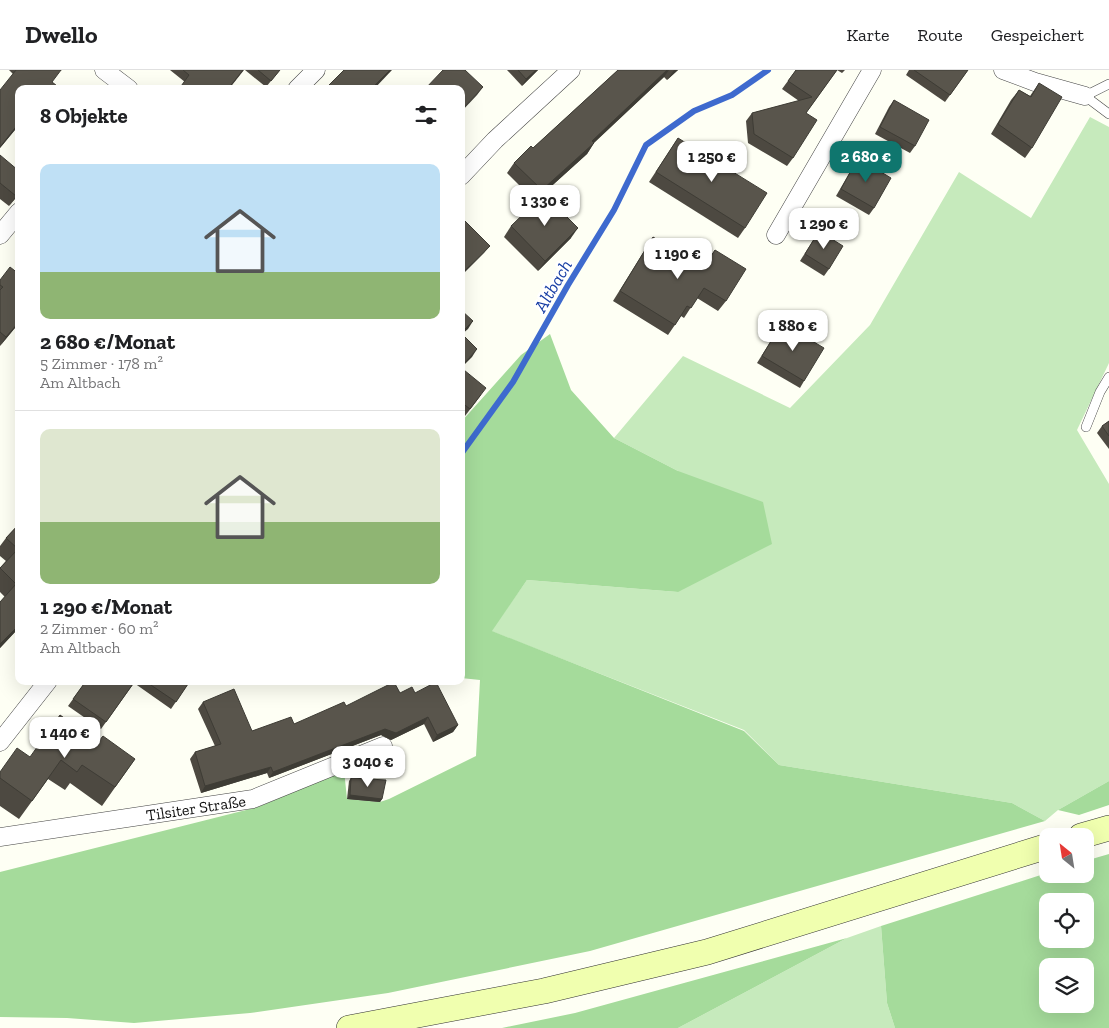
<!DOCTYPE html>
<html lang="de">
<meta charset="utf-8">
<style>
body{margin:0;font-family:"Zilla Slab",serif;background:#f6f6f6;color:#202124;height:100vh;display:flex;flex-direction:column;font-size:19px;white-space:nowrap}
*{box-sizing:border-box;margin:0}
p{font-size:16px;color:#757577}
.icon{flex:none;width:28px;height:28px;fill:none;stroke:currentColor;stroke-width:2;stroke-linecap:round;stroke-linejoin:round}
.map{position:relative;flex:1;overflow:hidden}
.side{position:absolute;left:15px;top:15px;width:450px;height:600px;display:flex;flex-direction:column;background:#fff;border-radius:10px;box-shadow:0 5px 20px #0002}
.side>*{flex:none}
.needle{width:32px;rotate:330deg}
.buttons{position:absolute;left:1039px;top:758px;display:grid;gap:10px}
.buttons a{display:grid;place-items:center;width:55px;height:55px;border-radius:10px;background:#fff;box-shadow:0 5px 20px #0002;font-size:25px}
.price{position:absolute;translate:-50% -42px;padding:0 11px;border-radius:10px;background:#fff;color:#222;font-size:16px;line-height:32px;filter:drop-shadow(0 1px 2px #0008)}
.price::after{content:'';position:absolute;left:50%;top:30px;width:15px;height:11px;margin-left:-8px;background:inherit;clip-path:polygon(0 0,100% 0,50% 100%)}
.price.selected{background:#0f766e;color:#fff}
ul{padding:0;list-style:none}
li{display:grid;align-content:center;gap:10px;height:265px;padding:0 25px}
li+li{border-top:1px solid #e0e0e0}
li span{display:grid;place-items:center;height:155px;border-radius:10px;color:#555}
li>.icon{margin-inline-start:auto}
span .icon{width:90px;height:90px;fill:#fffc;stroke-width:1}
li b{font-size:21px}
h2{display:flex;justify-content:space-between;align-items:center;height:60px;padding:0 25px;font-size:21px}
header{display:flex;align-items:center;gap:30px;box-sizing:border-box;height:70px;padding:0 25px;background:#fff;border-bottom:1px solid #e0e0e0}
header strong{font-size:24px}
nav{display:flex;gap:28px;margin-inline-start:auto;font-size:18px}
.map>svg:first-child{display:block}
.green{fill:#c6eabc}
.forest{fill:#a5db9b;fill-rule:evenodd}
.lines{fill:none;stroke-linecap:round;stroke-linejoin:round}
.stream{stroke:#3e6ace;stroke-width:6}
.lane-casing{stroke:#434343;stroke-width:10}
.street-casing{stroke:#434343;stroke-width:19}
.secondary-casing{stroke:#323232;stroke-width:26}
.lane{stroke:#fff;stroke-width:9}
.street{stroke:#fff;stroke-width:18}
.secondary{stroke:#f0ffaf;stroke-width:25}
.wall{fill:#4d4941}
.shaded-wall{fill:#3e3c35}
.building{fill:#59554c;stroke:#3e3c35}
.labels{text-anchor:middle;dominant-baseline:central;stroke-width:5;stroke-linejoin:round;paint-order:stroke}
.street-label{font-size:16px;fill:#101010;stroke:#fff}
.water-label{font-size:18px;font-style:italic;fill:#173da4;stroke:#fff}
</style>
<header>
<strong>Dwello</strong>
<nav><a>Karte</a><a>Route</a><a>Gespeichert</a></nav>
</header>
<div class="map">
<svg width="1109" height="958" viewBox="0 0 1109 958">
<rect width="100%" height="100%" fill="#fefff4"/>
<g class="green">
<polygon points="1090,47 1109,57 1109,293 1077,360 1109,414 1109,711 1058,740 1045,751 1012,733 779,695 744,660 491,561 527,510 678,522 678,401 614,368 683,286 790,338 870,255 959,102 1031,148"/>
<polygon points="881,856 887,933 895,958 678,958 847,868"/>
</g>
<g class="forest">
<polygon points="550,264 571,320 614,368 678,401 763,432 772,474 678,522 527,510 492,561 744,661 779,695 1012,733 1045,751 590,881 388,923 250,943 134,953 67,948 0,947 0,802 258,737 344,700 347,729 380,732 389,729 476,686 480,610 461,608 461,352 521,285"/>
<polygon points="1109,711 1109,735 1079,745 1058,740"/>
<path d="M1109 784V958H895L887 933 881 856 1047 803 1085 804V791ZM1048 831H1085V869H1048ZM1048 896H1085V934H1048Z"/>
<polygon points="847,868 678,958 502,958 575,943"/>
</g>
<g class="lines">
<polyline class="stream" points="461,384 513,312 568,215 614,140 646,75 694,41 732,25 768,0"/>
<g class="lane-casing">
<g id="lane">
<polyline points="1109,14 1085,26 1109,44"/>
<polyline points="1086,357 1100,322 1109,307"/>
</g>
</g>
<g class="street-casing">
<g id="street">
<polyline points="104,0 129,19"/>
<polyline points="1003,0 1035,12 1085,26"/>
<polyline points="297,19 316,0"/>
<polyline points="461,106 495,70 571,0"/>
<polyline points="0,165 19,142"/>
<polyline points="776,165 872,0"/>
<polyline points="0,672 48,611"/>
<path id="s1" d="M0 767 253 729 383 676"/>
</g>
</g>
<g class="secondary-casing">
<g id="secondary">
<polyline points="1081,766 1109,758"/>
<polyline points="349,958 544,921 707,882 1048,776"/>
</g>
</g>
<use href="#lane" class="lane"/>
<use href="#street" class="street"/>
<use href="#secondary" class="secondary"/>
</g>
<g class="wall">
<polygon points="9,0 62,0 19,19 19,55 0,78 13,4"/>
<polygon points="170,0 244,0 229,19 179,19 185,12"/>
<polygon points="245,0 280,0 266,17"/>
<polygon points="507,0 538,0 522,16"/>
<polygon points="618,0 678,0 667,10 664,7 594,73 587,84 535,131 507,103 514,93 533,78"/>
<polygon points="796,0 845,0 842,3 837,0 806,43 793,88 787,96 748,73 746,51 752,43 799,31 782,19"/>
<polygon points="909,0 968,0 945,32 906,5"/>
<polygon points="1039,13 1032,78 1025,88 991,64 1011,30 1019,20 1030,26"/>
<polygon points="894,30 915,76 910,83 875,64 889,37"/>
<polygon points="678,68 745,158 738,168 649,112"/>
<polygon points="0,85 19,124 9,136 0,129"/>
<polygon points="858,88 874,138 869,145 836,126"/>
<polygon points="511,156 571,168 538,201 504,167"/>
<polygon points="819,161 829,199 824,206 800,191"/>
<polygon points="653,167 702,198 715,180 726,231 718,241 697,228 684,248 681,246 668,265 613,231"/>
<polygon points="0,210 19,253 0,276"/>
<polygon points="782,253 804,311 800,318 757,293"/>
<polygon points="461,304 481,325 465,346 461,343"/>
<polygon points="1109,351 1109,379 1097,363 1102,356"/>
<polygon points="19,454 15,562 0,578 0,532 5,527 0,522 0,498 6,491 0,486 0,476 6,468"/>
<polygon points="86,611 190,611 171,639 134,613 101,659 68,636"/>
<polygon points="400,623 415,623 458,655 453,662 433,672 424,654 391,670 381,665 269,708 267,703 201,723 190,689 195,682 215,676 198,639 203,632 252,661 294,654 346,636"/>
<polygon points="98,672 135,689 102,736 70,713 65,720 48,709 19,749 0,736 0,702 30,687"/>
<polygon points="351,708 382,729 380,732 347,729 349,711"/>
</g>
<g class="shaded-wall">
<polygon points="390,0 392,0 374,19 375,15"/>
<polygon points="536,0 538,0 522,16 526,9"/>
<polygon points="667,0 669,0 664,7 585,81 592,71"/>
<polygon points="674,0 678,0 667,10"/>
<polygon points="483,17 477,25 461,42 461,40"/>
<polygon points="19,53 19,55 0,78 0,77"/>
<polygon points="594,73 587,84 535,131 542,120"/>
<polygon points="19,123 19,124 9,136 16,126"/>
<polygon points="578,158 571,168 538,201 545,191"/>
<polygon points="490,176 484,183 461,206 461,204"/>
<polygon points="473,251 468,259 461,265 461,263"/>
<polygon points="19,252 19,253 0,276 6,267"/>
<polygon points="477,279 472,287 461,298 461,296"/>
<polygon points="19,555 19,558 15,562 0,578 0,574"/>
<polygon points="428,647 424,654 391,670 381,665 269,708 273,702 385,659"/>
<polygon points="458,655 453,662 433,672 437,665"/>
<polygon points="271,697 267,703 201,723 205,716"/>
<polygon points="350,725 382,729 380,732 347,729"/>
</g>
<g class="building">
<polygon points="16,0 61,0 52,12 61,19 19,19 19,53 0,77 0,20"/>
<polygon points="183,0 243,0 228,19 179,19 189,5"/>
<polygon points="258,0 280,0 271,11"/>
<polygon points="344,0 390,0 375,15 379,19 325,19"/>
<polygon points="443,0 465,0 483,17 461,40 461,19 425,19"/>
<polygon points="518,0 536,0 526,9"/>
<polygon points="618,0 667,0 592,71 594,73 542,120 514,93 531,76 533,78"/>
<polygon points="796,0 837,0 806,43 817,50 793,88 754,64 752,43 812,27 788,11"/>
<polygon points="914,0 968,0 950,25"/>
<polygon points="1039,13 1062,27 1032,78 998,54 1019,20 1031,27"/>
<polygon points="894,30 929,50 915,76 880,57"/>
<polygon points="678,68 767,123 745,158 656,102"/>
<polygon points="0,85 19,101 19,123 16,126 0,113"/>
<polygon points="858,88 891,108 874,138 841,119"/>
<polygon points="544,124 578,158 545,191 511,156"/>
<polygon points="465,151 490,176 461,204 461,155"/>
<polygon points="819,161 843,176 829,199 805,184"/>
<polygon points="653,167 703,198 715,180 746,199 726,231 704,218 691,238 687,236 675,255 620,221"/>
<polygon points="10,197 19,204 19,252 6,267 0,262 0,220 3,217 0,215 0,210"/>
<polygon points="461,240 473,251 461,263"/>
<polygon points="782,253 824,278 804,311 762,286"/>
<polygon points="461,263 477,279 461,296"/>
<polygon points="464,300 486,318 470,339 461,332 461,304"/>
<polygon points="1109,351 1109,366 1102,356"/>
<polygon points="19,454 19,555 0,574 0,532 16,514 0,498 18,479 6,468"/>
<polygon points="86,611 135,611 106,652 73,629"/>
<polygon points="145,611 190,611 176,632"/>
<polygon points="394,612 400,623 412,617 415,623 436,612 458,655 437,665 428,647 396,663 385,659 273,702 271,697 205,716 195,682 221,674 203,632 234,619 252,661 291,647 294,654 344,632 346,636"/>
<polygon points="60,645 98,672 103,666 135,689 115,717 82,695 77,702 61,690 32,731 0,708 0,702 17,678 30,687"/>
<polygon points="351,708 386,710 382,729 350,725"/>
</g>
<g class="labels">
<g class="street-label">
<text stroke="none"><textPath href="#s1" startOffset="198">Tilsiter Straße</textPath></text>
</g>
<g class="water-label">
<text transform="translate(553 216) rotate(-60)">Altbach</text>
</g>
</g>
</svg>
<div class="buttons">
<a><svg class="needle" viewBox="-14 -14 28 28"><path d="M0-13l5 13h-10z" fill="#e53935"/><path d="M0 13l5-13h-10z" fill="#757577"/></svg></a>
<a><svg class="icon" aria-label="locate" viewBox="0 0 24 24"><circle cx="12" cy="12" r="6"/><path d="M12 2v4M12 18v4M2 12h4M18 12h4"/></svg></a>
<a><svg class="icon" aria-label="layers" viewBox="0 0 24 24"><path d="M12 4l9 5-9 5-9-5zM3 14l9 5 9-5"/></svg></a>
</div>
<b class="price" style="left:712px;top:113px">1 250 €</b>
<b class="price selected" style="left:866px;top:113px">2 680 €</b>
<b class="price" style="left:545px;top:157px">1 330 €</b>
<b class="price" style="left:824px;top:180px">1 290 €</b>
<b class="price" style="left:678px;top:210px">1 190 €</b>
<b class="price" style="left:793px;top:282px">1 880 €</b>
<b class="price" style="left:65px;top:689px">1 440 €</b>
<b class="price" style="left:368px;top:718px">3 040 €</b>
<section class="side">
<h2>8 Objekte<svg class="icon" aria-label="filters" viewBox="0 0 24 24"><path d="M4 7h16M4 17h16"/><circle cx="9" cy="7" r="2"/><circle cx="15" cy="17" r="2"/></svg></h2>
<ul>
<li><span style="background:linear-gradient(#bfe0f5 70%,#8fb573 0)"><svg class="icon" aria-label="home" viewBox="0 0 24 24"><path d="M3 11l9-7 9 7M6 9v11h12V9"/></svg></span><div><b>2 680 €/Monat</b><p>5 Zimmer · 178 m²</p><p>Am Altbach</p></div></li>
<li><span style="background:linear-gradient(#dfe7d0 60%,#8fb573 0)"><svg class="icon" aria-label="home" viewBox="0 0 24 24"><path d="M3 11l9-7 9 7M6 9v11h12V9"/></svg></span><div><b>1 290 €/Monat</b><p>2 Zimmer · 60 m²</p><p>Am Altbach</p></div></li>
</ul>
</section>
</div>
